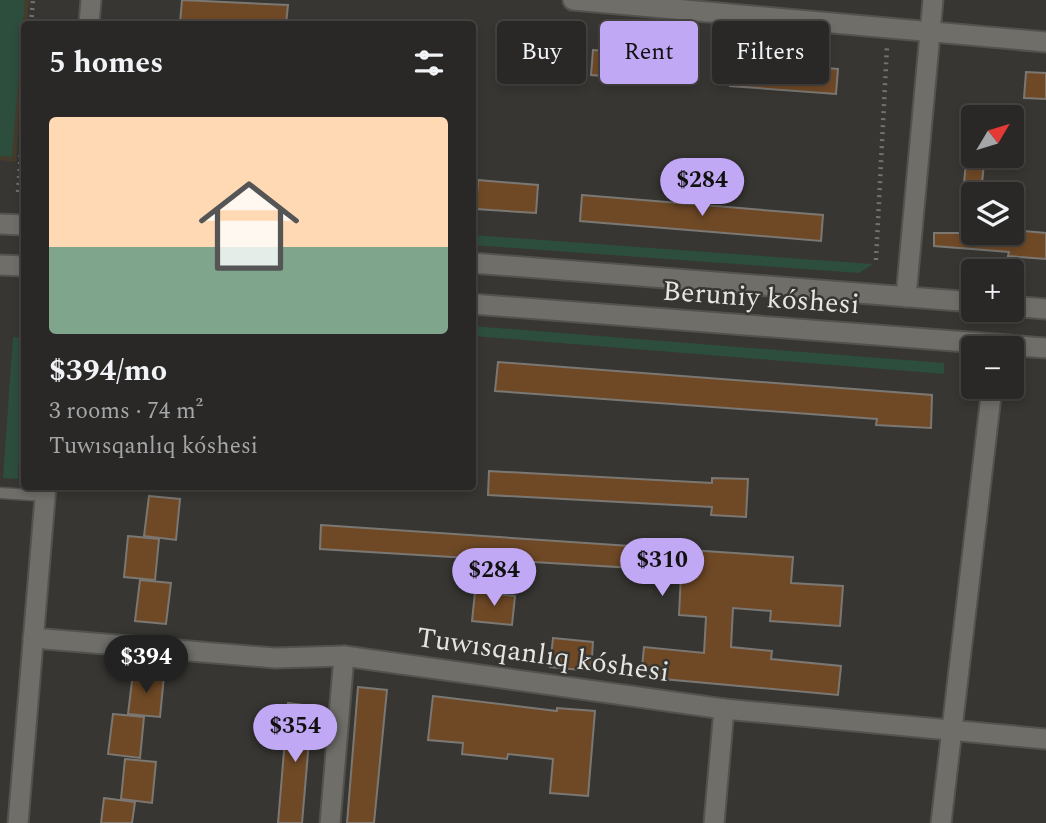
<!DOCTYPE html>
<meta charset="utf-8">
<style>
body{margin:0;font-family:Spectral,serif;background:#31302e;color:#f1f3f6;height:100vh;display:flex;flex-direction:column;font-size:26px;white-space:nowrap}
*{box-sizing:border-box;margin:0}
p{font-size:23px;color:#a5a6a7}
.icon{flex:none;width:38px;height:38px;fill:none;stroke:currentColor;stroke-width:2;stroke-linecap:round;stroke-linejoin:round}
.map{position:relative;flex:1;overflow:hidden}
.panel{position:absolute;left:21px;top:21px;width:455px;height:469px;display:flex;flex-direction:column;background:#292826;border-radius:7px;box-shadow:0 4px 10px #0003,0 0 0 2px #454443}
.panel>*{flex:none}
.top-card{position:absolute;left:497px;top:21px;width:443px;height:63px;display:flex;gap:14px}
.needle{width:46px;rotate:52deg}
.tools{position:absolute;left:961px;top:105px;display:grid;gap:14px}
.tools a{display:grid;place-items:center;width:63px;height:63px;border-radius:7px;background:#292826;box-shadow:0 4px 10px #0003,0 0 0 2px #454443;font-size:35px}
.price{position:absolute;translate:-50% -60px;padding:0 16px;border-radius:24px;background:#c0a8f4;color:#111;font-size:23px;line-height:46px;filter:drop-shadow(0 2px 4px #0008)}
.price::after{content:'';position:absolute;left:50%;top:42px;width:21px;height:16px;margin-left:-10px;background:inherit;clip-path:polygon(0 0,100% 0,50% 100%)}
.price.active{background:#222;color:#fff}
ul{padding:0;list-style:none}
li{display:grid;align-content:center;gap:14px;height:371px;padding:0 28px}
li+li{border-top:2px solid #454443}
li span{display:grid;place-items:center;height:217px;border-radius:7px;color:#555}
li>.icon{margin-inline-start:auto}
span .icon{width:126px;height:126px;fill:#fffc;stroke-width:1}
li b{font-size:30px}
h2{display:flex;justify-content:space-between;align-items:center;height:84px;padding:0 28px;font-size:30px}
.pill{padding:0 24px;border-radius:7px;background:#292826;box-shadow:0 4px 10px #0003,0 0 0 2px #454443;font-size:24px;line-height:63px}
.pill.active{background:#c0a8f4;color:#111}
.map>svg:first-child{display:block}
.education{fill:#463c2c}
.green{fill:#2d4d3d}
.building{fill:#6f4926;stroke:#7b7773;stroke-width:2}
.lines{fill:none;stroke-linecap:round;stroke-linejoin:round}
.service-casing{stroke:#52524e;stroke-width:13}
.minor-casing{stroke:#52524e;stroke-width:23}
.tertiary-casing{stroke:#52524e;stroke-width:23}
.path{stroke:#72726e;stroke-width:4.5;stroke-dasharray:2 5;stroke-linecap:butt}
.service{stroke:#6f6e69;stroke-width:10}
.minor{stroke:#6f6e69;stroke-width:19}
.tertiary{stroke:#6f6e69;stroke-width:19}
.labels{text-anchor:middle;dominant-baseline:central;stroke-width:5;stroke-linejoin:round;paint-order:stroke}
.street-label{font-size:28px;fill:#e5e5e2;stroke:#373632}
</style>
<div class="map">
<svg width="1046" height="823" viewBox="0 0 1046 823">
<rect width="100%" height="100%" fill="#373632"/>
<polygon class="education" points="0,0 29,0 27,24 24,24 16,162 0,160"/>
<g class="green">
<polygon points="0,0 25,0 12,157 0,156"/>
<polygon points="472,235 473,235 873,264 859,273 473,245"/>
<polygon points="472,326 944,363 944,374 473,336"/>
<polygon points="13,337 24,338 18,479 3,478"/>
</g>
<g class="building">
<polygon points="182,0 288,5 286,24 180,23"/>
<polygon points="593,50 698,58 696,83 591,75"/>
<polygon points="732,61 838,69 836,94 730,86"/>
<polygon points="1026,72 1046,73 1046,99 1024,98"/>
<polygon points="966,162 984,163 981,194 963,194"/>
<polygon points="478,180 538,185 536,213 476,209"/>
<polygon points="582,195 823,215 821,241 580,221"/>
<polygon points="1012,230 1046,233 1046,259 1008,256 1009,252 934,246 934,233 1012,233"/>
<polygon points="498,362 932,395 931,428 876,425 877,419 495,391"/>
<polygon points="489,471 712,483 712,478 748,479 746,517 711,515 712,507 488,495"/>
<polygon points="149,496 180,499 176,540 144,536"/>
<polygon points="321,525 793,557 791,583 843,586 840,626 770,621 771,611 733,608 731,647 772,651 771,659 841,666 838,695 641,677 644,647 704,653 706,617 679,615 681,574 650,573 650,569 320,549"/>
<polygon points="128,536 159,539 155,580 124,577"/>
<polygon points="140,580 171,583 166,624 135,621"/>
<polygon points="475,592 515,596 512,625 472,621"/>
<polygon points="553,638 593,642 591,671 550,667"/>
<polygon points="133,673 164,676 160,717 128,714"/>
<polygon points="358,687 387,690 374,823 347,823"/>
<polygon points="433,696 557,711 557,708 595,711 588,796 550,793 553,759 508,754 507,759 462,754 463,743 428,740"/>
<polygon points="288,703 312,706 302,823 278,823"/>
<polygon points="113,714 144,717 140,758 108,754"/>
<polygon points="125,759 156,762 152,803 121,799"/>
<polygon points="104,798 135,802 132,823 101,823"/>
</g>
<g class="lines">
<g class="service-casing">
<polyline id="service" points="0,493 45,496"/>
</g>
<g class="minor-casing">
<g id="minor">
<polyline points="573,0 1046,42"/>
<polyline points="906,297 933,0"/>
<polyline points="33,638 275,658 344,656 724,709 1046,739"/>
<polyline points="330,823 344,656"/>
<polyline points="714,823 724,709"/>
<polyline points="941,823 992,387"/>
</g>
</g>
<g class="tertiary-casing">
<g id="tertiary">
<polyline points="89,24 91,0"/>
<polyline points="0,224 24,225"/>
<polyline points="472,263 973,302"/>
<polyline points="0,265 24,266"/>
<polyline points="472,304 1046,348"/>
<polyline points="1012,306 1046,309"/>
<polyline points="18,823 46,486"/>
</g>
</g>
<g class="path">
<polyline points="31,24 33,0"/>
<polyline points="18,192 24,112"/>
<polyline points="876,260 887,46"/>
</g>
<use href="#service" class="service"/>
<use href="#minor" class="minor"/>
<use href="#tertiary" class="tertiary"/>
</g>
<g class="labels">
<g class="street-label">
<text transform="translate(761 298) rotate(4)">Beruniy kóshesi</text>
<text transform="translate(543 655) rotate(8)">Tuwısqanlıq kóshesi</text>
</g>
</g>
</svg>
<div class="tools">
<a><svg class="needle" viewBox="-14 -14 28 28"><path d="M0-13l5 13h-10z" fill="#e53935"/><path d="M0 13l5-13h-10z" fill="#a5a6a7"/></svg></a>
<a><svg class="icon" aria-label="layers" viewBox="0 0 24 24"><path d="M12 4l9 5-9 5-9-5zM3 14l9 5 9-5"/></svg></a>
<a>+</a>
<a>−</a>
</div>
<b class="price" style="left:702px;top:218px">$284</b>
<b class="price" style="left:662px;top:598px">$310</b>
<b class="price" style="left:494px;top:608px">$284</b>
<b class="price active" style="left:146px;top:695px">$394</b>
<b class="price" style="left:295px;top:764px">$354</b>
<div class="top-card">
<a class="pill">Buy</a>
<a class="pill active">Rent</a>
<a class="pill">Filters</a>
</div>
<section class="panel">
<h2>5 homes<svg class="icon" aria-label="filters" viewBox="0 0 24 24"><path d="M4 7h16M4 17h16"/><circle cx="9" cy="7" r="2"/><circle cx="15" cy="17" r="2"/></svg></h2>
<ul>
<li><span style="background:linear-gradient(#ffd9b3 60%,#7fa58c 0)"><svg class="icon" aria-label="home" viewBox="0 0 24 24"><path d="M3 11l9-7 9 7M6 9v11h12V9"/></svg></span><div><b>$394/mo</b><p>3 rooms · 74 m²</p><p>Tuwısqanlıq kóshesi</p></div></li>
</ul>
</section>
</div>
